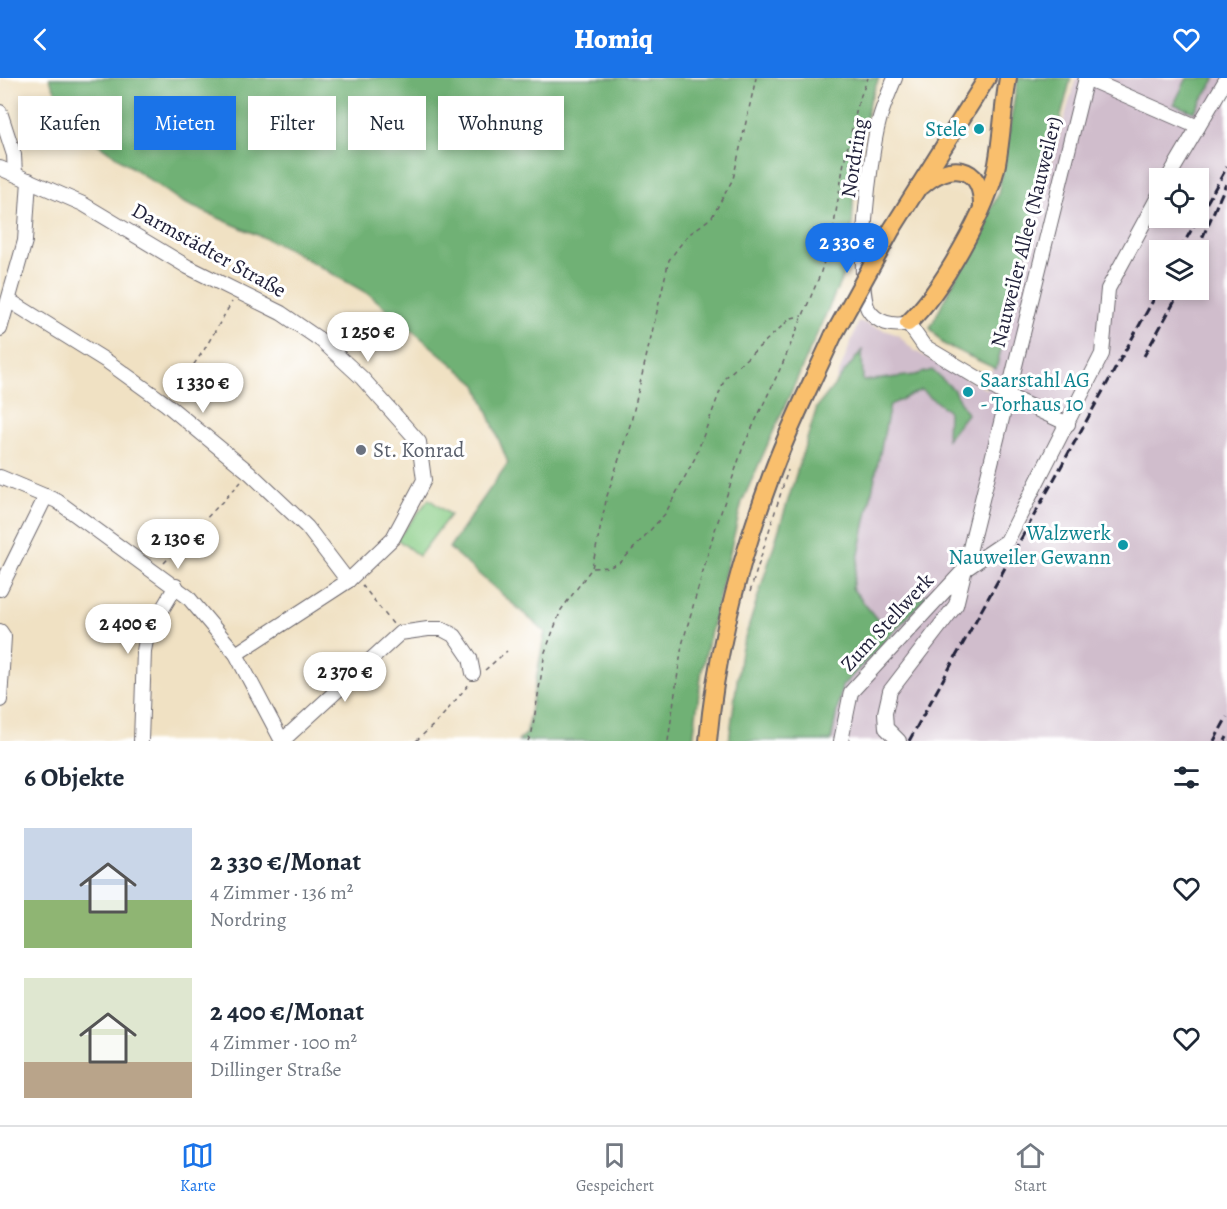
<!DOCTYPE html>
<html lang="de">
<meta charset="utf-8">
<style>
body{margin:0;font-family:Alegreya,serif;background:#f6f6f7;color:#1f2937;height:100vh;display:flex;flex-direction:column;font-size:22px;white-space:nowrap}
*{box-sizing:border-box;margin:0}
p{font-size:20px;color:#747a83}
.icon{flex:none;width:33px;height:33px;fill:none;stroke:currentColor;stroke-width:2;stroke-linecap:round;stroke-linejoin:round}
.map{position:relative;height:663px;overflow:hidden}
.sheet{display:flex;flex-direction:column;background:#fff;flex:1}
.sheet>*{flex:none}
.banner{position:absolute;left:18px;top:18px;width:600px;height:54px;display:flex;gap:12px}
.buttons{position:absolute;left:1149px;top:90px;display:grid;gap:12px}
.buttons a{display:grid;place-items:center;width:60px;height:60px;border-radius:0px;background:#fff;box-shadow:0 3px 9px #0003;font-size:30px}
.price{position:absolute;translate:-50% -51px;padding:0 14px;border-radius:21px;background:#fff;color:#222;font-size:20px;line-height:39px;filter:drop-shadow(0 2px 3px #0008)}
.price::after{content:'';position:absolute;left:50%;top:36px;width:18px;height:14px;margin-left:-9px;background:inherit;clip-path:polygon(0 0,100% 0,50% 100%)}
.price.selected{background:#1a73e8;color:#fff}
ul{padding:0;list-style:none}
li{display:flex;align-items:center;gap:18px;height:150px;padding:0 24px}
li span{display:grid;place-items:center;flex:none;width:168px;height:120px;border-radius:0px;color:#555}
li>.icon{margin-inline-start:auto}
span .icon{width:72px;height:72px;fill:#fffc;stroke-width:1}
li b{font-size:26px}
h2{display:flex;justify-content:space-between;align-items:center;height:72px;padding:0 24px;font-size:26px}
.pill{padding:0 21px;border-radius:0px;background:#fff;box-shadow:0 3px 9px #0003;font-size:21px;line-height:54px}
.pill.selected{background:#1a73e8;color:#fff}
header{display:flex;justify-content:space-between;align-items:center;height:78px;padding:0 24px;background:#1a73e8;color:#fff;font-size:27px;font-weight:800}
.menu{display:flex;justify-content:space-around;align-items:center;height:84px;border-top:2px solid #e0e1e3;background:#fff;font-size:16px;color:#747a83}
.menu a{display:grid;justify-items:center;gap:3px}
.menu .selected{color:#1a73e8}
.map>svg:first-child{display:block}
.industrial{fill:#d0bdcc;fill-rule:evenodd}
.green{fill:#8ace87;stroke:#567861;stroke-width:1.5}
.forest{fill:#6fb174;stroke:#486a58;stroke-width:1.5}
.lines{fill:none;stroke-linecap:round;stroke-linejoin:round}
.minor-casing{stroke:#6a656b;stroke-width:16}
.major-casing{stroke:#6a656b;stroke-width:20}
.path{stroke:#6a656b;stroke-width:1.5;stroke-dasharray:4.5 4.5;stroke-linecap:butt}
.minor{stroke:#fff;stroke-width:14}
.major{stroke:#f9bf6d;stroke-width:16}
.rail{stroke:#22223b;stroke-width:3;stroke-dasharray:9 4.5;stroke-linecap:butt}
.major-bridge-casing{stroke:#6a656b;stroke-width:20;stroke-linecap:butt}
.major-bridge{stroke:#f9bf6d;stroke-width:16}
.culture-dot{fill:#0f9aa8;stroke:#fff;stroke-width:2}
.worship-dot{fill:#6b7280;stroke:#fff;stroke-width:2}
.labels{text-anchor:middle;dominant-baseline:central;stroke-width:6;stroke-linejoin:round;paint-order:stroke}
.culture-label{font-size:21px;fill:#0d838f;stroke:#fff;text-anchor:end}
.street-label{font-size:21px;fill:#22223b;stroke:#fff}
.worship-label{font-size:21px;fill:#5b616d;stroke:#fff;text-anchor:start}
</style>
<header><svg class="icon" aria-label="back" viewBox="0 0 24 24"><path d="M15 5l-7 7 7 7"/></svg>Homiq<svg class="icon" aria-label="heart" viewBox="0 0 24 24"><path d="M12 20l-8-8c-3-5 5-10 8-4 3-6 11-1 8 4z"/></svg></header>
<div class="map">
<svg width="1227" height="663" viewBox="0 0 1227 663">
<rect width="100%" height="100%" fill="#fff"/>
<filter id="ink" filterUnits="userSpaceOnUse"><feTurbulence type="fractalNoise" baseFrequency=".0167" numOctaves="2"/><feDisplacementMap in="SourceGraphic" scale="12" xChannelSelector="R" yChannelSelector="G"/><feConvolveMatrix kernelMatrix="1 2 1 2 8 2 1 2 1" color-interpolation-filters="sRGB"/></filter>
<filter id="wash" filterUnits="userSpaceOnUse"><feTurbulence type="fractalNoise" baseFrequency=".008" numOctaves="4" result="noise"/><feDisplacementMap in="SourceGraphic" scale="24" xChannelSelector="R" yChannelSelector="G"/><feGaussianBlur stdDeviation="1.35" result="paint"/><feColorMatrix in="noise" values="0 0 0 0 0 0 0 0 0 0 0 0 0 0 0 0 0 1.4 0 .05"/><feComposite in="paint" operator="in"/></filter>
<g filter="url(#wash)">
<rect width="100%" height="100%" fill="#f0e1c3"/>
<path class="industrial" d="M1076 0H1227V663H729L741 573 781 446 859 243 898 257 915 273 986 311ZM1160 100H1198V140H1160ZM1160 172H1198V212H1160Z"/>
<polygon class="green" points="429,421 450,437 419,478 397,461"/>
<g class="forest">
<polygon points="49,0 879,0 869,25 854,104 851,180 742,424 702,591 693,663 518,663 526,656 545,554 449,470 508,385 477,307 370,217 287,170 182,124 72,48"/>
<polygon points="1018,0 1071,0 996,291 943,266 930,250 998,117"/>
<polygon points="1187,0 1216,0 1194,34 1174,26"/>
<polygon points="862,272 863,303 915,297 932,292 953,311 967,336 947,361 948,333 921,312 890,327 852,510 880,545 932,513 842,608 831,663 729,663 741,573 817,329"/>
</g>
</g>
<g filter="url(#ink)">
<g class="lines">
<g class="minor-casing">
<g id="minor">
<path d="M895 0C889 14 883 28 879 43 870 75 855 204 868 231 876 245 894 249 908 245L924 268 1008 318 1068 346"/>
<polyline points="0,34 14,77 15,96"/>
<polyline points="0,90 83,126 188,189 281,235 322,263 362,300 419,364 424,402 393,460 348,503 236,576"/>
<polyline points="1168,100 1227,0"/>
<polyline points="10,223 108,284 166,326 250,395 307,449 348,503"/>
<polyline points="0,251 25,163 29,102"/>
<polyline points="0,399 57,423 188,519 236,576 282,663"/>
<polyline points="0,511 46,418"/>
<polyline points="0,553 4,559 0,622"/>
<polyline points="141,663 144,573 147,557 176,508"/>
<polyline points="282,663 400,555 428,551 442,551 455,558 470,580 473,595"/>
<polyline points="841,663 851,614 964,492 1007,463 1102,276 1108,211 1160,115"/>
<polyline points="899,663 886,650 885,635 890,613 956,527 1086,0 1198,49"/>
</g>
</g>
<g class="major-casing">
<g id="major">
<path d="M922 108C948 84 982 85 982 128"/>
<polyline points="892,151 987,0"/>
<path d="M908 245C941 214 988 131 997 86 1002 58 1003 29 1008 0"/>
<path d="M708 663C716 574 739 485 770 401 787 352 812 305 833 258"/>
</g>
</g>
<g class="path">
<polyline points="173,316 204,272 232,224"/>
<polyline points="164,485 241,404"/>
<polyline points="593,490 610,489 621,484 665,436 695,380 725,300 791,240 802,238"/>
<polyline points="362,507 393,546"/>
<polyline points="750,514 788,392"/>
<polyline points="485,592 507,573"/>
<polyline points="416,663 439,642 470,605"/>
<polyline points="528,663 532,654 545,574 561,532 592,490 607,418 631,344 669,182 687,158 712,139 733,101 756,0"/>
<polyline points="668,663 682,567 713,458 743,369 782,287 820,197 833,153 844,84 859,22 868,0"/>
</g>
<use href="#minor" class="minor"/>
<use href="#major" class="major"/>
<g class="rail">
<polyline points="1180,172 1227,89"/>
<polyline points="1197,172 1226,106"/>
<polyline points="1144,278 1181,212"/>
<polyline points="909,663 1160,210"/>
<polyline points="1214,663 1227,639"/>
<polyline points="1225,663 1227,659"/>
</g>
<g class="major-bridge-casing">
<polyline id="major-bridge" points="833,258 892,151"/>
</g>
<use href="#major-bridge" class="major-bridge"/>
</g>
</g>
<g class="culture-dot">
<circle cx="979" cy="51" r="6"/>
<circle cx="968" cy="314" r="6"/>
<circle cx="1123" cy="467" r="6"/>
</g>
<circle class="worship-dot" cx="361" cy="372" r="6"/>
<g class="labels">
<g class="culture-label">
<text x="967" y="51">Stele</text>
<text x="980" y="302" text-anchor="start">Saarstahl AG<tspan x="980" dy="24">- Torhaus 10</tspan></text>
<text x="1111" y="455">Walzwerk<tspan x="1111" dy="24">Nauweiler Gewann</tspan></text>
</g>
<g class="street-label">
<text transform="translate(854 80) rotate(-81)">Nordring</text>
<text transform="translate(1026 154) rotate(-76)">Nauweiler Allee (Nauweiler)</text>
<text transform="translate(209 172) rotate(29)">Darmstädter Straße</text>
<text transform="translate(887 544) rotate(-47)">Zum Stellwerk</text>
</g>
<g class="worship-label">
<text x="373" y="372">St. Konrad</text>
</g>
</g>
</svg>
<div class="buttons">
<a><svg class="icon" aria-label="locate" viewBox="0 0 24 24"><circle cx="12" cy="12" r="6"/><path d="M12 2v4M12 18v4M2 12h4M18 12h4"/></svg></a>
<a><svg class="icon" aria-label="layers" viewBox="0 0 24 24"><path d="M12 4l9 5-9 5-9-5zM3 14l9 5 9-5"/></svg></a>
</div>
<b class="price selected" style="left:847px;top:196px">2 330 €</b>
<b class="price" style="left:368px;top:285px">1 250 €</b>
<b class="price" style="left:203px;top:336px">1 330 €</b>
<b class="price" style="left:178px;top:492px">2 130 €</b>
<b class="price" style="left:128px;top:577px">2 400 €</b>
<b class="price" style="left:345px;top:625px">2 370 €</b>
<div class="banner">
<a class="pill">Kaufen</a>
<a class="pill selected">Mieten</a>
<a class="pill">Filter</a>
<a class="pill">Neu</a>
<a class="pill">Wohnung</a>
</div>
</div>
<section class="sheet">
<h2>6 Objekte<svg class="icon" aria-label="filters" viewBox="0 0 24 24"><path d="M4 7h16M4 17h16"/><circle cx="9" cy="7" r="2"/><circle cx="15" cy="17" r="2"/></svg></h2>
<ul>
<li><span style="background:linear-gradient(#c9d6e8 60%,#8fb573 0)"><svg class="icon" aria-label="home" viewBox="0 0 24 24"><path d="M3 11l9-7 9 7M6 9v11h12V9"/></svg></span><div><b>2 330 €/Monat</b><p>4 Zimmer · 136 m²</p><p>Nordring</p></div><svg class="icon" aria-label="heart" viewBox="0 0 24 24"><path d="M12 20l-8-8c-3-5 5-10 8-4 3-6 11-1 8 4z"/></svg></li>
<li><span style="background:linear-gradient(#dfe7d0 70%,#b9a48a 0)"><svg class="icon" aria-label="home" viewBox="0 0 24 24"><path d="M3 11l9-7 9 7M6 9v11h12V9"/></svg></span><div><b>2 400 €/Monat</b><p>4 Zimmer · 100 m²</p><p>Dillinger Straße</p></div><svg class="icon" aria-label="heart" viewBox="0 0 24 24"><path d="M12 20l-8-8c-3-5 5-10 8-4 3-6 11-1 8 4z"/></svg></li>
</ul>
</section>
<nav class="menu">
<a class="selected"><svg class="icon" aria-label="map" viewBox="0 0 24 24"><path d="M3 6l6-2 6 2 6-2v14l-6 2-6-2-6 2zM9 4v14M15 6v14"/></svg>Karte</a>
<a><svg class="icon" aria-label="saved" viewBox="0 0 24 24"><path d="M7 4h10v16l-5-4-5 4z"/></svg>Gespeichert</a>
<a><svg class="icon" aria-label="home" viewBox="0 0 24 24"><path d="M3 11l9-7 9 7M6 9v11h12V9"/></svg>Start</a>
</nav>
